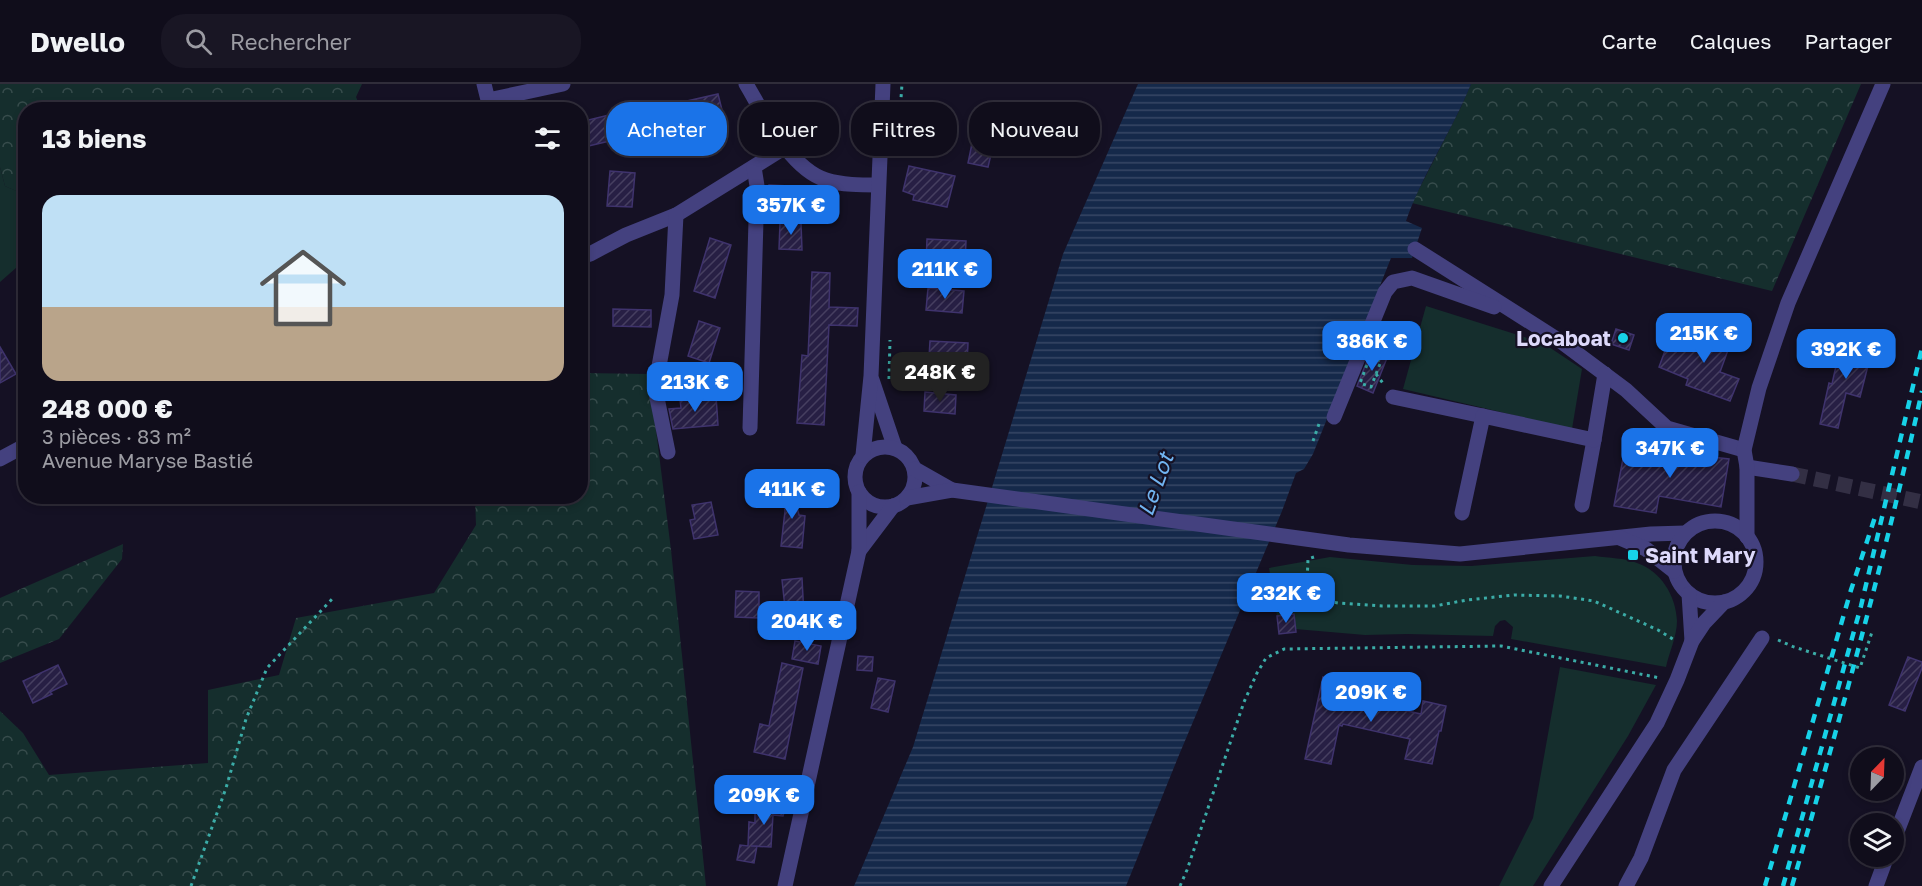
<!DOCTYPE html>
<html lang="fr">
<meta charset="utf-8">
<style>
body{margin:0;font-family:"Golos Text",sans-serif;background:#191624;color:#f1f3f6;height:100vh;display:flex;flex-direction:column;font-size:22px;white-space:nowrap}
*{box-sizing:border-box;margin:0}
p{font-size:20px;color:#9c9ca3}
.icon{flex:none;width:33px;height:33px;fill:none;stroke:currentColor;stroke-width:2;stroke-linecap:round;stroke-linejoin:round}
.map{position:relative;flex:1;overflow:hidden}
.side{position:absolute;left:18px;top:18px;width:570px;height:402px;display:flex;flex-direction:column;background:#100d1b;border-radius:24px;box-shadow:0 3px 9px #0003,0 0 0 2px #302d3a}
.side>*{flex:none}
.top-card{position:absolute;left:606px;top:18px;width:570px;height:54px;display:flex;gap:12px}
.needle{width:39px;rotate:23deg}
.fabs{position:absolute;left:1850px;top:663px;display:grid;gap:12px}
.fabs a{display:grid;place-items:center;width:54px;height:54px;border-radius:50%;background:#100d1b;box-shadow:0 3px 9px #0003,0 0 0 2px #302d3a;font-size:30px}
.price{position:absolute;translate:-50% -51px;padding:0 14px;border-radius:12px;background:#1a73e8;color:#fff;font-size:20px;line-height:39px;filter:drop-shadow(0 2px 3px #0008)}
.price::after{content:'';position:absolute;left:50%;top:36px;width:18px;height:14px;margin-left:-9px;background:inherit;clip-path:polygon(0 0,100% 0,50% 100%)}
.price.active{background:#222;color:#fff}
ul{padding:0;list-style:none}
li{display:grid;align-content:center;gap:12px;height:318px;padding:0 24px}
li+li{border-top:2px solid #302d3a}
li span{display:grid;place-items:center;height:186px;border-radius:18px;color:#555}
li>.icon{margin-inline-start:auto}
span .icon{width:108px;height:108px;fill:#fffc;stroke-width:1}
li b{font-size:26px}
h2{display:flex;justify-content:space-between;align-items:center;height:72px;padding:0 24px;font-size:26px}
.pill{padding:0 21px;border-radius:24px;background:#100d1b;box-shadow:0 3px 9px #0003,0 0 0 2px #302d3a;font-size:21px;line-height:54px}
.pill.active{background:#1a73e8;color:#fff}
header{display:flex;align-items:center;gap:36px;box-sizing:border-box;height:84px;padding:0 30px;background:#100d1b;border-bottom:2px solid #302d3a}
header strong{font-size:28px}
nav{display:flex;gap:33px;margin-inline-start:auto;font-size:21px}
.search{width:420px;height:54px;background:#191624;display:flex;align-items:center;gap:15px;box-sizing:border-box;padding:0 21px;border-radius:24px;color:#9c9ca3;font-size:22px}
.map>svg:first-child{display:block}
.grass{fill:#152e2d}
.forest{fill:url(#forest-crowns)}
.water{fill:url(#water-rules)}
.building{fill:url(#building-hatch);stroke:#3f336d;stroke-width:1.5}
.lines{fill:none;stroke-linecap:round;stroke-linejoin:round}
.minor-tunnel{stroke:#332f44;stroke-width:15;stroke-dasharray:15 8;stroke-linecap:butt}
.path{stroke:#3baca7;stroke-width:3;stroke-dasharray:3 4.5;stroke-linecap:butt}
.minor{stroke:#44417f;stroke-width:15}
.rail{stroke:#17d2e8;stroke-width:4.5;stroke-dasharray:9 8;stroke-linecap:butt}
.poi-dot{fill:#17d2e8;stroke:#151124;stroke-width:2}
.labels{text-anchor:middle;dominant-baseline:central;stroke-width:4.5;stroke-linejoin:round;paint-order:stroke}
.poi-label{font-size:21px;font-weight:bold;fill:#ddd9fb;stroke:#151124;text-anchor:end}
.water-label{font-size:22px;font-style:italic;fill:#71b4f1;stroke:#151124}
</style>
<header>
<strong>Dwello</strong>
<div class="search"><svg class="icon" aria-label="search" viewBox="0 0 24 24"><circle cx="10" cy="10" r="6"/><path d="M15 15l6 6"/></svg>Rechercher</div>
<nav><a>Carte</a><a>Calques</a><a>Partager</a></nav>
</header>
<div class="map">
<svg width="1922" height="802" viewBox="0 0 1922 802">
<defs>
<pattern id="forest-crowns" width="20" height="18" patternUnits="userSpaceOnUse" patternTransform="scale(1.5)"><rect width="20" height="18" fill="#152e2d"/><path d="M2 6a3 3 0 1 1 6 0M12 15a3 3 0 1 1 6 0" fill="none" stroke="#374c4c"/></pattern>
<pattern id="water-rules" width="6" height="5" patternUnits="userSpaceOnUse" patternTransform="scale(1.5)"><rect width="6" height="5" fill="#15294a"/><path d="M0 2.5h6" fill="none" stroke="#374765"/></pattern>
<pattern id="building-hatch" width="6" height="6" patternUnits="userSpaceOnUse" patternTransform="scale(1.5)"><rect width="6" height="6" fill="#271f44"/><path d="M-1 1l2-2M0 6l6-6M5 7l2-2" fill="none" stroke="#463f60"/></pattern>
</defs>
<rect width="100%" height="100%" fill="#151124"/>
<g class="grass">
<polygon points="0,83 5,102 26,111 25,176 0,198"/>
<polygon points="1426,222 1543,259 1582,285 1572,345 1403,305"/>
<path d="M1595 472C1609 474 1625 474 1637 479 1661 487 1676 512 1677 537 1677 552 1669 569 1666 583L1511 555 1513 543 1505 536 1500 537 1495 542 1493 552 1407 550 1365 551 1295 545 1294 531 1277 532 1269 484 1330 473 1413 481 1471 482Z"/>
<polygon points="1560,583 1656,601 1628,652 1533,802 1499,802 1533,734"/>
</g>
<g class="forest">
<polygon points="0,0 362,0 356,13 361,25 26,26 25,111 5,102 0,83"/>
<polygon points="1471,0 1861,0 1772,207 1412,119 1461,23"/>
<polygon points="581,289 649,290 671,466 706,802 0,802 0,627 23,649 49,691 208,679 208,606 279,591 296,534 434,509 476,441 475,413 580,412"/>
<polygon points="123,460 122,475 59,555 0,579 0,514"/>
</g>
<path class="water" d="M1138 0H1471C1452 47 1423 89 1406 137L1422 144 1412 174H1391L1313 370 1304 385 1296 389 1282 427 1179 671 1126 802H854L913 663 1063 170Z"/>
<g class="building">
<polygon points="718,10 722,26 647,44 648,48 580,64 580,38 642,23 643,27"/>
<polygon points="975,45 996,49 988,83 968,79"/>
<polygon points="909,82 955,92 947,123 913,116 914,111 903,107"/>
<polygon points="610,87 635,89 632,123 607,122"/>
<polygon points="769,101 789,102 789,123 769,122"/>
<polygon points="780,139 801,139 802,166 779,165"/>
<polygon points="710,154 731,161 715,214 694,207"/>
<polygon points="927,155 966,157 965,180 926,179"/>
<polygon points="812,188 830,189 829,223 858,224 857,242 829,241 824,341 797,339 802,271 808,272"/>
<polygon points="928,204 964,207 962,229 926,226"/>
<polygon points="613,225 651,226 651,243 613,242"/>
<polygon points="699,237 720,244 709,279 688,272"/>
<polygon points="1716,240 1735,247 1720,288 1739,295 1730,317 1686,301 1688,295 1659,283 1666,264 1676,268 1681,253 1708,262"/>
<polygon points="1616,245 1634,251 1629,266 1611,260"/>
<polygon points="1842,255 1873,262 1860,313 1846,309 1838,344 1820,340 1829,299 1832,300"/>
<polygon points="930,257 968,259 967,281 949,281 949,274 929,273"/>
<polygon points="0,263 16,290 0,299"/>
<polygon points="1371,267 1387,274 1373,309 1357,302"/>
<polygon points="925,308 956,311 955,330 924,327"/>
<polygon points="716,312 718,341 673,345 669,325 681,324 680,316"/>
<polygon points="1625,364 1652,369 1653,364 1683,370 1683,365 1704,368 1703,372 1729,375 1721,423 1659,412 1656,429 1614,422"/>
<polygon points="791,399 799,431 805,432 802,464 781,462 785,427 781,401"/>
<polygon points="711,418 718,451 694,455 690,436 695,435 692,421"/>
<polygon points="802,494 804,532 786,533 782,496"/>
<polygon points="736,507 759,508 759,534 735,533"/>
<polygon points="1294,530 1296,548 1279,550 1277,532"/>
<polygon points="795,557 821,562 818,580 792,575"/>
<polygon points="858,572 873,573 872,587 857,586"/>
<polygon points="1908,573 1922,578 1922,584 1905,627 1889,621"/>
<polygon points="782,579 803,584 785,675 754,668 760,640 769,642"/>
<polygon points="58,581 67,600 50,608 52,610 33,619 23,597"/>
<polygon points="1323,593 1348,598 1346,613 1421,630 1423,617 1446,622 1441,647 1439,647 1432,680 1405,675 1410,655 1343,640 1342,642 1339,641 1331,680 1305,675"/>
<polygon points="878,594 895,597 888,628 871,624"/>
<polygon points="777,700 791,703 783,732 773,731 771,763 751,762 757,762 754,779 737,776 740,761 748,762 749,738 755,739 755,727 770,728"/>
</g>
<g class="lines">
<polyline class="minor-tunnel" points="1792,390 1922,418"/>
<g class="path">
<polyline points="899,43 902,0"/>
<polygon points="1370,273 1381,277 1371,303 1360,299"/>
<polyline points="1376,290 1385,302"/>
<polyline points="889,295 890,256"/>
<polyline points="1313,357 1319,340"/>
<polyline points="1314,473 1308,475 1307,500 1317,515 1338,519 1382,522 1435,522 1467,516 1514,511 1560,512 1594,517 1658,546 1676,557"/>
<polyline points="1778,556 1794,563 1860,584 1872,548"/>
<polyline points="191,802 226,704 246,635 267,584 334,513"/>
<polyline points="1180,802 1187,786 1244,618 1257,589 1266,574 1284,565 1501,562 1660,594"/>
</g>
<g class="minor">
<polyline points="484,0 488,16 563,0"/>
<path d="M746 0C764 30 790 85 826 96 842 101 861 101 878 101"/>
<polyline points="1415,165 1563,259 1626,306 1667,344 1744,366"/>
<polyline points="580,173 590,170 626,151 676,131 784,64"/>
<polyline points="26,249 26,250"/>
<polyline points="872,296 895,364"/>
<polyline points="1393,313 1483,332"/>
<polyline points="1334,333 1385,208 1393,198 1412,194 1494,223"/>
<polyline points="750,344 757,102 754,83"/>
<circle cx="885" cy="393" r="30"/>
<polyline points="668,368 655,304 672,211 676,131"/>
<polyline points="863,371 871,292 883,0"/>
<polyline points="0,375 26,361"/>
<polyline points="1747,383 1792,390"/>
<polyline points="915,385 952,406"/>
<polyline points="907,414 952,406 1349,461 1460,470 1651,450 1685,449"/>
<polyline points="1582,421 1594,356"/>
<polyline points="1462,429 1483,332 1594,356 1605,290"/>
<circle cx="1715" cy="478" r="41"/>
<polyline points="1747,453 1747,383 1744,366 1759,304 1788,219 1883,0"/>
<polyline points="1620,454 1646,465 1674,487"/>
<polyline points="859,467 893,422"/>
<polyline points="1689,510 1692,557"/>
<polyline points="1893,758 1922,683"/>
<polyline points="785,802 859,467 859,408"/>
<polyline points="1551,802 1657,639 1677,596 1692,557 1704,539 1724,518"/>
<polyline points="1626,802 1641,774 1674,686 1762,554"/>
<polyline points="1876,802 1887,772"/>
</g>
<g class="rail">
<polyline points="1765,802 1851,506 1876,430"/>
<polyline points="1783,802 1861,522 1922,264"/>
<path d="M1792 802C1839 638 1885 474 1922 307"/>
</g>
</g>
<g class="poi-dot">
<circle cx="1623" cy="254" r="6"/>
<rect x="1627" y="465" width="12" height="12" rx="3"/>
</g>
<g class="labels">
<g class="poi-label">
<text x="1611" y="254">Locaboat</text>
<text x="1645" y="471" text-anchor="start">Saint Mary</text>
</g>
<g class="water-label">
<text transform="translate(1155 400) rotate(-70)">Le Lot</text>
</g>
</g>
</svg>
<div class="fabs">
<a><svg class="needle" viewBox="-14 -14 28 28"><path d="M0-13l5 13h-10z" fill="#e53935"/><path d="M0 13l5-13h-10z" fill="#9c9ca3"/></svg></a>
<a><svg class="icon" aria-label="layers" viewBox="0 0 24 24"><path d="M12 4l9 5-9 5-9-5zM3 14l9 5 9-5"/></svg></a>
</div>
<b class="price" style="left:791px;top:152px">357K €</b>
<b class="price" style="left:945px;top:216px">211K €</b>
<b class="price" style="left:1704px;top:280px">215K €</b>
<b class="price" style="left:1372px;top:288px">386K €</b>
<b class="price" style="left:1846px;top:296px">392K €</b>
<b class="price active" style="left:940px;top:319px">248K €</b>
<b class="price" style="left:695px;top:329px">213K €</b>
<b class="price" style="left:1670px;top:395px">347K €</b>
<b class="price" style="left:792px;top:436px">411K €</b>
<b class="price" style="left:1286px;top:540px">232K €</b>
<b class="price" style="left:807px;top:568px">204K €</b>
<b class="price" style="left:1371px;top:639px">209K €</b>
<b class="price" style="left:764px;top:742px">209K €</b>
<div class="top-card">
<a class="pill active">Acheter</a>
<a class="pill">Louer</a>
<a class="pill">Filtres</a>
<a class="pill">Nouveau</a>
</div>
<section class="side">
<h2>13 biens<svg class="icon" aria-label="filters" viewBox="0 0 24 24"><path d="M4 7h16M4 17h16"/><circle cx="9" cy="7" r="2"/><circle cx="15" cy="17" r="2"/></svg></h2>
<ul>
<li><span style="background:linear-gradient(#bfe0f5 60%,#b9a48a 0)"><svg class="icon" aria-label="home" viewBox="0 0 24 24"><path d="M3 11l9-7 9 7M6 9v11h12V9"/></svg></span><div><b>248 000 €</b><p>3 pièces · 83 m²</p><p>Avenue Maryse Bastié</p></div></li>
</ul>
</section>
</div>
